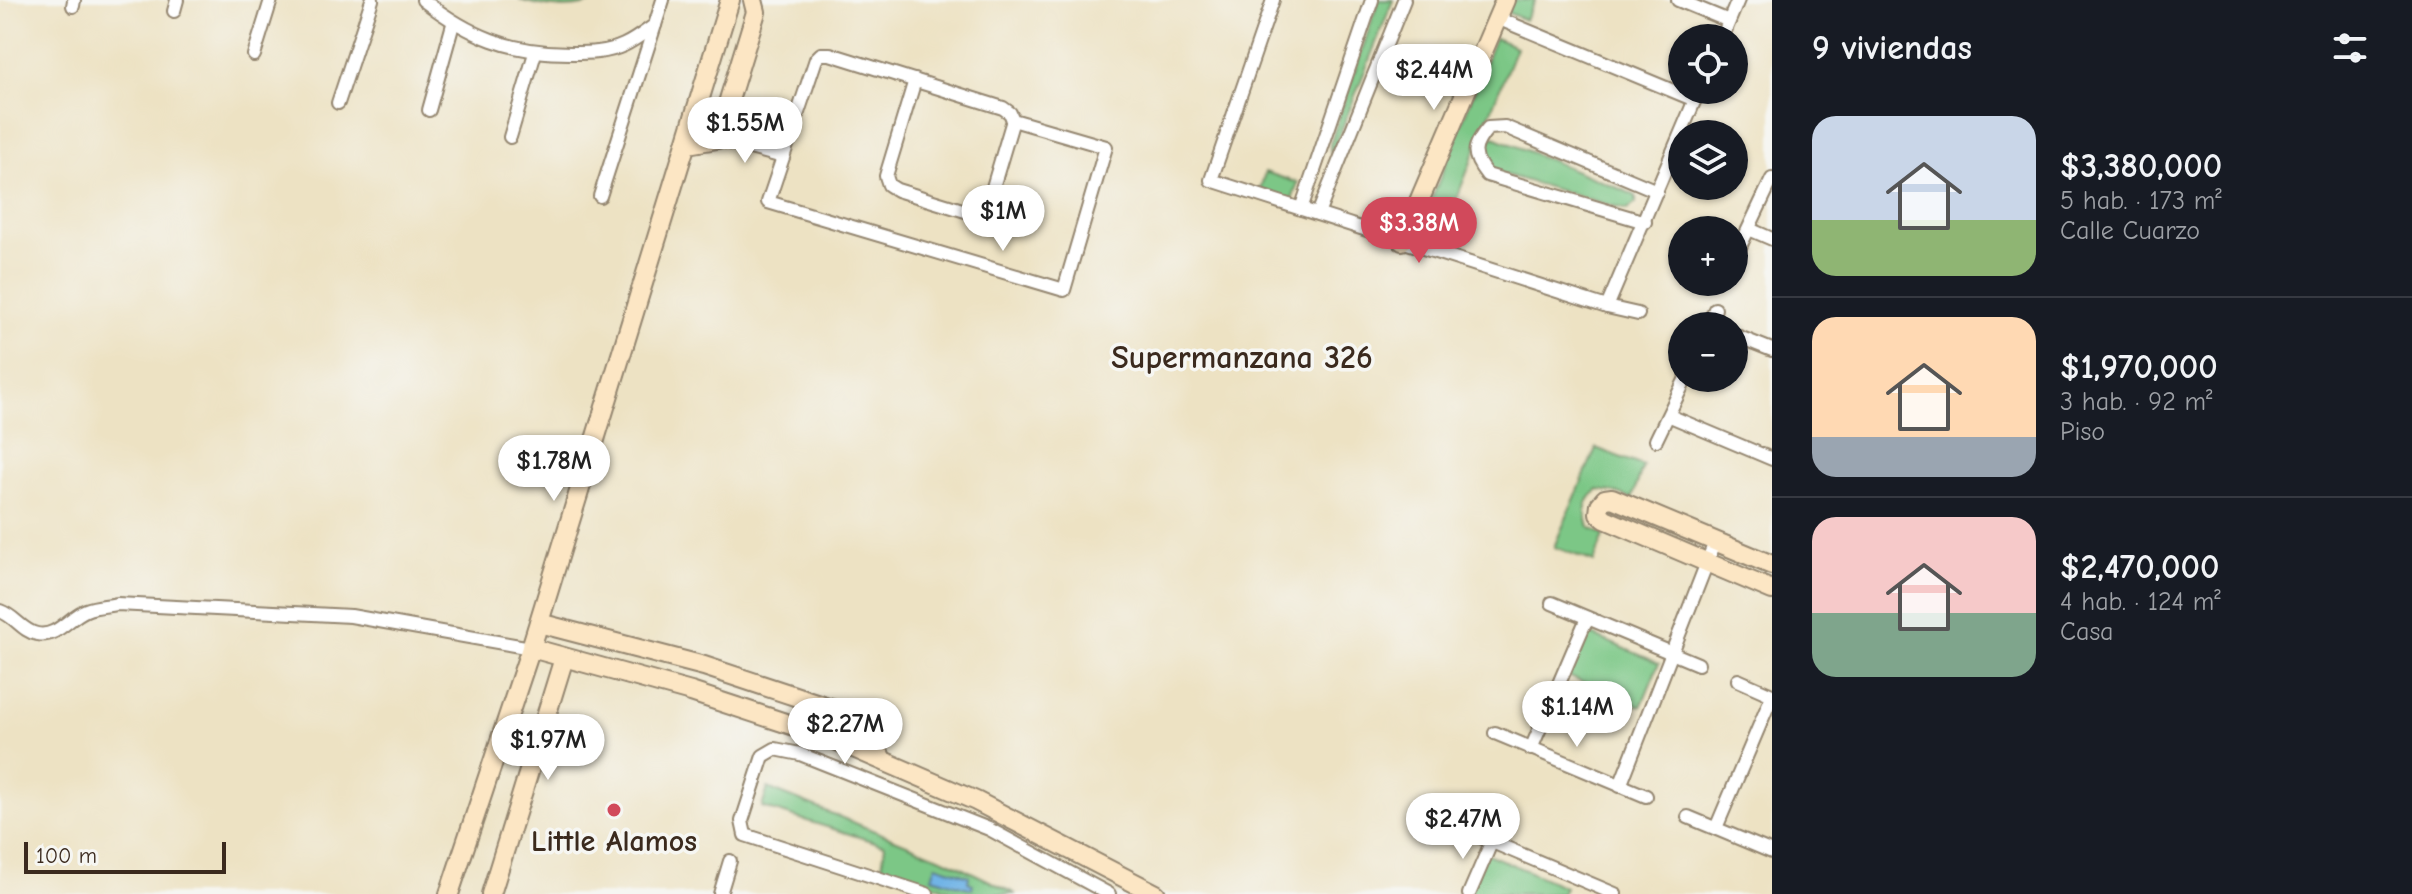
<!DOCTYPE html>
<html lang="es">
<meta charset="utf-8">
<style>
body{margin:0;font-family:"Comic Neue",sans-serif;background:#242831;color:#f1f3f6;height:100vh;display:flex;flex-direction:column;font-size:30px;white-space:nowrap}
*{box-sizing:border-box;margin:0}
p{font-size:26px;color:#9ea1a6}
.icon{flex:none;width:44px;height:44px;fill:none;stroke:currentColor;stroke-width:2;stroke-linecap:round;stroke-linejoin:round}
.map{position:relative;flex:1;overflow:hidden}
.sheet{display:flex;flex-direction:column;background:#171b24;width:640px}
.sheet>*{flex:none}
.controls{position:absolute;left:1668px;top:24px;display:grid;gap:16px}
.controls a{display:grid;place-items:center;width:80px;height:80px;border-radius:50%;background:#171b24;box-shadow:0 2px 6px #0004;font-size:40px}
.scale{position:absolute;left:24px;bottom:20px;width:202px;box-sizing:border-box;padding-left:8px;border:4px solid #3b2a1e;border-top:0;font-size:22px;line-height:28px;white-space:nowrap;color:#3b2a1e;-webkit-text-stroke:6px #f6f6f2;paint-order:stroke}
.price{position:absolute;translate:-50% -68px;padding:0 18px;border-radius:28px;background:#fff;color:#222;font-size:26px;line-height:52px;filter:drop-shadow(0 2px 4px #0008)}
.price::after{content:'';position:absolute;left:50%;top:48px;width:24px;height:18px;margin-left:-12px;background:inherit;clip-path:polygon(0 0,100% 0,50% 100%)}
.price.on{background:#d1495b;color:#fff}
ul{padding:0;list-style:none}
li{display:flex;align-items:center;gap:24px;height:200px;padding:0 40px}
li+li{border-top:2px solid #363941}
li span{display:grid;place-items:center;flex:none;width:224px;height:160px;border-radius:24px;color:#555}
li>.icon{margin-inline-start:auto}
span .icon{width:96px;height:96px;fill:#fffc;stroke-width:1}
li b{font-size:34px}
h2{display:flex;justify-content:space-between;align-items:center;height:96px;padding:0 40px;font-size:34px}
main{display:flex;flex:1;min-height:0}
.map>svg:first-child{display:block}
.green{fill:#7cc786;stroke:#5c7852;stroke-width:2}
.water{fill:#71b4e6;stroke:#566f82;stroke-width:2}
.lines{fill:none;stroke-linecap:round;stroke-linejoin:round}
.street-casing{stroke:#948670;stroke-width:16}
.secondary-casing{stroke:#948670;stroke-width:22}
.street{stroke:#fff;stroke-width:12}
.secondary{stroke:#fce6c4;stroke-width:18}
.poi-dot{fill:#d1495b;stroke:#f6f6f2;stroke-width:3}
.labels{text-anchor:middle;dominant-baseline:central;stroke-width:7;stroke-linejoin:round;paint-order:stroke}
.poi-label{font-size:30px;font-weight:bold;fill:#3b2a1e;stroke:#f6f6f2}
.neighbourhood-label{font-size:32px;font-weight:bold;fill:#3b2a1e;stroke:#f6f6f2}
</style>
<main>
<div class="map">
<svg width="1772" height="894" viewBox="0 0 1772 894">
<rect width="100%" height="100%" fill="#f6f6f2"/>
<filter id="ink" filterUnits="userSpaceOnUse"><feTurbulence type="fractalNoise" baseFrequency=".0125" numOctaves="2"/><feDisplacementMap in="SourceGraphic" scale="16" xChannelSelector="R" yChannelSelector="G"/><feConvolveMatrix kernelMatrix="1 2 1 2 8 2 1 2 1" color-interpolation-filters="sRGB"/></filter>
<filter id="wash" filterUnits="userSpaceOnUse"><feTurbulence type="fractalNoise" baseFrequency=".006" numOctaves="4" result="noise"/><feDisplacementMap in="SourceGraphic" scale="32" xChannelSelector="R" yChannelSelector="G"/><feGaussianBlur stdDeviation="1.8" result="paint"/><feColorMatrix in="noise" values="0 0 0 0 0 0 0 0 0 0 0 0 0 0 0 0 0 1.4 0 .05"/><feComposite in="paint" operator="in"/></filter>
<g filter="url(#wash)">
<rect width="100%" height="100%" fill="#ede2c3"/>
<g class="green">
<path d="M519 0H599C574 13 545 7 519 0Z"/>
<polygon points="1379,0 1393,0 1335,146 1330,152 1330,144"/>
<polygon points="1511,0 1535,0 1525,20 1506,12"/>
<polygon points="1495,38 1516,47 1438,246 1416,239"/>
<path d="M1494 137 1630 193 1636 196V203L1627 210 1496 172C1483 165 1482 158 1484 144Z"/>
<polygon points="1265,172 1298,183 1292,200 1260,190"/>
<path d="M1596 448 1643 466 1632 499 1613 492 1598 490C1583 501 1584 511 1589 527L1604 535 1594 562 1554 547Z"/>
<polygon points="1583,631 1659,663 1641,707 1565,675"/>
<polygon points="768,788 949,861 1016,894 962,894 882,867 885,845 762,807"/>
<polygon points="1483,852 1565,887 1562,894 1465,894"/>
</g>
<polygon class="water" points="936,865 969,876 968,882 973,884 972,889 932,877"/>
</g>
<g filter="url(#ink)">
<g class="lines">
<g class="street-casing">
<g id="street">
<path d="M423 0C470 36 510 53 570 53 589 53 607 53 624 45 635 40 645 32 655 25L663 0"/>
<polyline points="1273,0 1211,180 1607,307 1638,314"/>
<polyline points="1678,0 1729,21"/>
<polyline points="73,6 74,0"/>
<polyline points="174,11 177,0"/>
<polyline points="1497,18 1695,100"/>
<polyline points="1722,38 1738,0"/>
<polyline points="254,55 271,0"/>
<polyline points="915,80 886,176 889,185 897,190 972,213 988,204 1013,120 1010,113 1003,108 830,54 821,54 816,59 768,202 1064,290 1106,147 1013,120"/>
<polyline points="338,103 372,0"/>
<polyline points="429,110 453,24"/>
<polyline points="694,119 722,118 789,137"/>
<polyline points="510,137 535,53"/>
<polyline points="717,139 783,157"/>
<polyline points="600,196 655,25"/>
<polyline points="1301,209 1372,0"/>
<polyline points="1318,214 1404,0"/>
<path d="M1645 222 1487 175C1471 155 1472 147 1488 128L1505 127 1657 191"/>
<polyline points="1749,229 1772,239"/>
<polyline points="1737,253 1772,179"/>
<polyline points="1607,307 1699,90"/>
<polyline points="1708,326 1715,309"/>
<polyline points="1734,335 1772,350"/>
<polyline points="1670,416 1772,459"/>
<polyline points="1656,440 1686,378"/>
<polyline points="1552,603 1698,664"/>
<path d="M0 611C15 616 22 631 37 634 57 638 69 617 86 610 96 606 108 606 117 604L351 616 531 648"/>
<polyline points="1738,680 1772,695"/>
<polyline points="1495,733 1646,796"/>
<polyline points="1531,749 1587,618"/>
<polyline points="1620,786 1715,542"/>
<polyline points="1688,817 1772,852"/>
<polyline points="1445,822 1615,894"/>
<polyline points="1716,828 1772,696"/>
<polyline points="720,894 730,861"/>
<polyline points="927,894 745,835 742,821 763,756 775,749 800,754 989,829 1109,894"/>
<polyline points="1469,894 1491,843"/>
</g>
</g>
<g class="secondary-casing">
<g id="secondary">
<polyline points="687,144 717,139 756,12 753,0"/>
<polyline points="1402,241 1505,0"/>
<polyline points="1772,565 1612,498 1605,499 1600,505 1599,513 1605,519 1772,590"/>
<polyline points="539,623 704,666 837,710 861,720 870,728 881,758"/>
<polyline points="531,648 691,692 828,737 976,801 1156,894"/>
<polyline points="449,894 531,648 730,0"/>
<polyline points="491,894 564,658"/>
</g>
</g>
<use href="#street" class="street"/>
<use href="#secondary" class="secondary"/>
</g>
</g>
<circle class="poi-dot" cx="614" cy="810" r="8"/>
<g class="labels">
<g class="poi-label">
<text x="614" y="841">Little Alamos</text>
</g>
<g class="neighbourhood-label">
<text x="1242" y="357">Supermanzana 326</text>
</g>
</g>
</svg>
<div class="controls">
<a><svg class="icon" aria-label="locate" viewBox="0 0 24 24"><circle cx="12" cy="12" r="6"/><path d="M12 2v4M12 18v4M2 12h4M18 12h4"/></svg></a>
<a><svg class="icon" aria-label="layers" viewBox="0 0 24 24"><path d="M12 4l9 5-9 5-9-5zM3 14l9 5 9-5"/></svg></a>
<a>+</a>
<a>−</a>
</div>
<div class="scale">100 m</div>
<b class="price" style="left:1434px;top:112px">$2.44M</b>
<b class="price" style="left:745px;top:165px">$1.55M</b>
<b class="price" style="left:1003px;top:253px">$1M</b>
<b class="price on" style="left:1419px;top:265px">$3.38M</b>
<b class="price" style="left:554px;top:503px">$1.78M</b>
<b class="price" style="left:1577px;top:749px">$1.14M</b>
<b class="price" style="left:845px;top:766px">$2.27M</b>
<b class="price" style="left:548px;top:782px">$1.97M</b>
<b class="price" style="left:1463px;top:861px">$2.47M</b>
</div>
<section class="sheet">
<h2>9 viviendas<svg class="icon" aria-label="filters" viewBox="0 0 24 24"><path d="M4 7h16M4 17h16"/><circle cx="9" cy="7" r="2"/><circle cx="15" cy="17" r="2"/></svg></h2>
<ul>
<li><span style="background:linear-gradient(#c9d6e8 65%,#8fb573 0)"><svg class="icon" aria-label="home" viewBox="0 0 24 24"><path d="M3 11l9-7 9 7M6 9v11h12V9"/></svg></span><div><b>$3,380,000</b><p>5 hab. · 173 m²</p><p>Calle Cuarzo</p></div></li>
<li><span style="background:linear-gradient(#ffd9b3 75%,#9aa5b1 0)"><svg class="icon" aria-label="home" viewBox="0 0 24 24"><path d="M3 11l9-7 9 7M6 9v11h12V9"/></svg></span><div><b>$1,970,000</b><p>3 hab. · 92 m²</p><p>Piso</p></div></li>
<li><span style="background:linear-gradient(#f6c9c9 60%,#7fa58c 0)"><svg class="icon" aria-label="home" viewBox="0 0 24 24"><path d="M3 11l9-7 9 7M6 9v11h12V9"/></svg></span><div><b>$2,470,000</b><p>4 hab. · 124 m²</p><p>Casa</p></div></li>
</ul>
</section>
</main>
